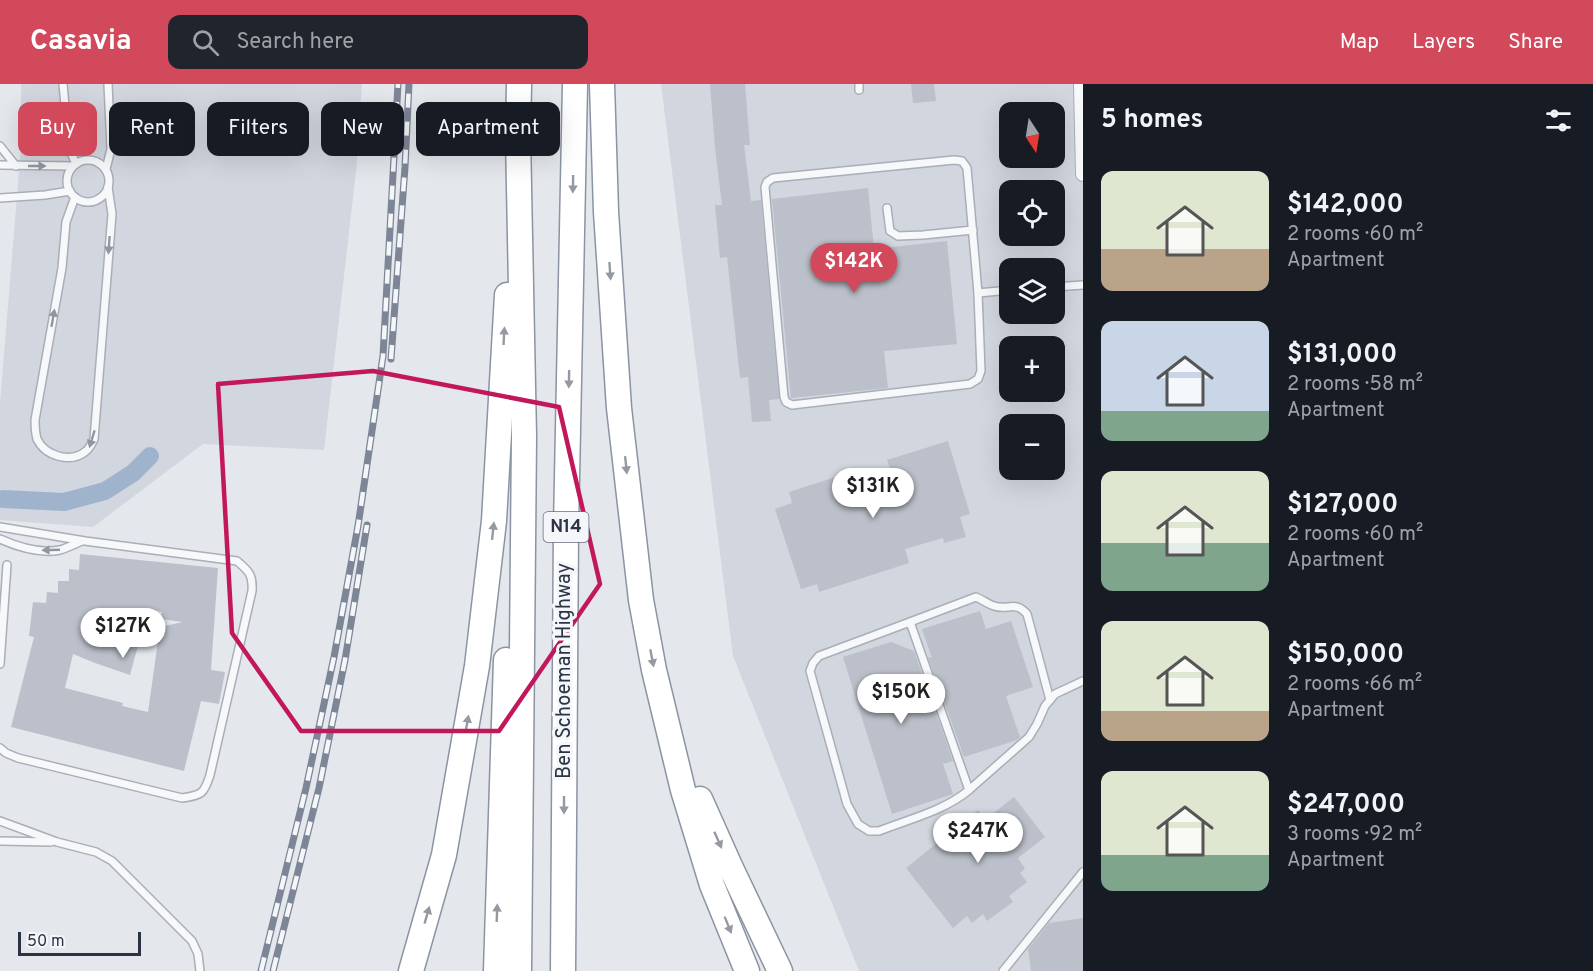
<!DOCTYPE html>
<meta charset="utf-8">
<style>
body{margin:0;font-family:Overpass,sans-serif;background:#20242c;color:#f1f3f6;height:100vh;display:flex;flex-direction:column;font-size:22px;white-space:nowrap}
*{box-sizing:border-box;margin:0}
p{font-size:20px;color:#9ea1a6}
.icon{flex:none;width:33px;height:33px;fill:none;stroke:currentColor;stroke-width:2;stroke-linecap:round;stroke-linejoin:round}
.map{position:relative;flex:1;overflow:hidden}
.panel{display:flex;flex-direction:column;background:#171b24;width:510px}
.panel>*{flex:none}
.hud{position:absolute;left:18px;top:18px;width:570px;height:54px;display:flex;gap:12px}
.needle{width:39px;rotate:168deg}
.fabs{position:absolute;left:999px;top:18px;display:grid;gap:12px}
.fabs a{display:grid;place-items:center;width:66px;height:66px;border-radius:12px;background:#171b24;box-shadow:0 6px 24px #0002;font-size:30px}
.scale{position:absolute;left:18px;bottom:15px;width:123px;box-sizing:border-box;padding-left:6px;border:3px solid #2b3445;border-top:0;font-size:16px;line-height:21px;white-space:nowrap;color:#2b3445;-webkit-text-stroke:4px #f4f6f9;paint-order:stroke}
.price{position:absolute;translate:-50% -51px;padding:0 14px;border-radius:21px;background:#fff;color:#222;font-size:20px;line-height:39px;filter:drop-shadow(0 2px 3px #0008)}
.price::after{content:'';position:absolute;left:50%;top:36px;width:18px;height:14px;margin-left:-9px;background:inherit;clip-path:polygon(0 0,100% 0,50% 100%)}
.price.active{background:#d1495b;color:#fff}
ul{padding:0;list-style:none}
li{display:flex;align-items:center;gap:18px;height:150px;padding:0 18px}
li span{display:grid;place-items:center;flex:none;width:168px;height:120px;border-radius:12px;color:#555}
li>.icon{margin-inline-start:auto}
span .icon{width:72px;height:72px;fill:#fffc;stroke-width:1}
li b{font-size:26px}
h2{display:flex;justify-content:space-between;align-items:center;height:72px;padding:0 18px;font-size:26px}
.pill{padding:0 21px;border-radius:12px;background:#171b24;box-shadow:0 6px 24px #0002;font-size:21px;line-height:54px}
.pill.active{background:#d1495b;color:#fff}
header{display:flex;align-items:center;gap:36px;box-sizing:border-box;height:84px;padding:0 30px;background:#d1495b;color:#fff}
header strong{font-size:28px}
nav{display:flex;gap:33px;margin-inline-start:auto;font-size:21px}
.search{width:420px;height:54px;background:#20242c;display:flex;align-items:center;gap:15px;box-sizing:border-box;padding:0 21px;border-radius:12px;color:#9ea1a6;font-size:22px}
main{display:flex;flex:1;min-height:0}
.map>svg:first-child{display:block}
.built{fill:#d2d6de;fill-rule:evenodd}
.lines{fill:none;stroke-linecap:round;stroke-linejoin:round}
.canal{stroke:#9fb4cc;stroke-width:18}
.building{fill:#bbc0ca;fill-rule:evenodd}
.service-casing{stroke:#a9aeb7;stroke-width:10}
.minor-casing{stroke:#a9aeb7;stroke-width:16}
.motorway-casing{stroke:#8b94a3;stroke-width:27}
.service{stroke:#f7f8fa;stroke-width:7}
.minor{stroke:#f7f8fa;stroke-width:14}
.motorway{stroke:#fff;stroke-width:24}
.rail-casing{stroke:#7d8696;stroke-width:7}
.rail{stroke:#f4f6f9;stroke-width:4.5;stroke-dasharray:14;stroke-linecap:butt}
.oneway{fill:#9196a0}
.oneway2{fill:#959aa2}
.marked{fill:none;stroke:#c2185b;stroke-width:4.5;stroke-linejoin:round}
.labels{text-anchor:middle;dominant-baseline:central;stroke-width:6;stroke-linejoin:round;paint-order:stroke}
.shield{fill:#f4f6f9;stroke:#676e7b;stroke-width:1.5}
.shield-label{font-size:18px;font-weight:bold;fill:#2b3445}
.street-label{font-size:20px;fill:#2b3445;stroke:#f4f6f9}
</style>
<header>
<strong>Casavia</strong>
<div class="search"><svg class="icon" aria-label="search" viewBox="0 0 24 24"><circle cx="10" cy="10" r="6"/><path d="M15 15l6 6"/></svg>Search here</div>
<nav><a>Map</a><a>Layers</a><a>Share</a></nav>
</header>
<main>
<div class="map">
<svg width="1083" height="887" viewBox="0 0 1083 887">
<rect width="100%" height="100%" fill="#e4e7ec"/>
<g class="built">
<polygon points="21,0 362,0 356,87 324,366 203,360 93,443 0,436 0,319 21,63"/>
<path d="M661 0H1083V887H859L733 572ZM1010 28H1054V74H1010ZM1010 106H1054V152H1010ZM1010 184H1054V230H1010ZM1010 262H1054V308H1010ZM1010 340H1054V386H1010Z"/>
</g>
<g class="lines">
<polyline class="canal" points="3,415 64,418 105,407 133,389 150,372"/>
</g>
<g class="building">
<polygon points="710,0 745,0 750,61 744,61 751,117 761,116 779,315 769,316 771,337 752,338 748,293 740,294 727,173 720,174 715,121 722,121 715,64"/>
<polygon points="911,0 934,0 936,17 913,19"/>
<polygon points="868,104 874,165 947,157 957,260 884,267 888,304 791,314 772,115"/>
<polygon points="948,357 970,430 960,433 966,453 944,459 943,454 905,465 909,479 819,508 817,500 801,505 775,425 792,419 789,408 848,389 852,402 892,390 887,376"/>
<path d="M80 470 218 484 211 586 225 588 219 620 201 617 184 687 11 643 34 553 29 552 33 518 46 519 47 508 58 509V497H69V485L79 486ZM148 525 162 528 161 535 183 538 160 543 148 628 122 622 123 619 65 604 73 570 95 579 130 591 142 547 91 558V528L145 534Z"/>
<polygon points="980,527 986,545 1011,537 1033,603 1006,612 1020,653 1017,656 964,673 928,573 932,574 922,545"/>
<polygon points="891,558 914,567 953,677 943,680 953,710 892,730 843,573"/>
<polygon points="1014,713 1045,753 1018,774 1025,785 1020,789 1027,798 1009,812 1013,818 987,837 983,830 972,839 967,832 953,844 906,784 978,726 985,736"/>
<polygon points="1083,834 1083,887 1031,887 1028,865 1049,839"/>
</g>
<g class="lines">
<g class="service-casing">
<g id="service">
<polyline points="63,0 69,64 76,80"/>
<polyline points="859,0 859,6"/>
<polyline points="0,62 16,82"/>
<polygon points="954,76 962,77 967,84 978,209 981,287 978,295 970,300 792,321 786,318 784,313 765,103 767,98 773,94"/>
<circle cx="88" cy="97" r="21"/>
<polyline points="0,81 73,82"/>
<polyline points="106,85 111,65 108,0"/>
<path d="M75 113 66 138 62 184 35 336C35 342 35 348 37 355 45 372 71 380 86 367 90 364 92 359 94 355L112 130 108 103"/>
<polyline points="0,114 45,111 70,107"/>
<polyline points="887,124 890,147 898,152 923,151 973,146"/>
<polyline points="1054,203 1083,201"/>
<polyline points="978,209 1010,206"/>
<path d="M0 443 85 457 237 477C249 487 253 491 252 507L210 691C204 710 202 711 182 714L18 674 6 669 0 664"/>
<path d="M0 455C18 463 40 470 60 466 67 464 75 460 82 457"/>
<path d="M910 538 976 513C983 516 988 520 994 522 1008 527 1015 516 1027 530L1050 616"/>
<polyline points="0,580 7,481"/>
<path d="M969 706 910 538 819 572 813 579 810 587 847 720 858 740 869 747H879C909 735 944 727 969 706L1029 653 1037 640 1045 622 1055 610 1083 597"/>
<polyline points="0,737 57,758 96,768 112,777 192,857 198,870 200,887"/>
<polyline points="0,757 51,758"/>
<polyline points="1003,887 1083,788"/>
</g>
</g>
<g class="minor-casing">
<polyline id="minor" points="1081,0 1083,90"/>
</g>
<g class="motorway-casing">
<g id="motorway">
<polyline points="519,0 518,53 524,353 519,887"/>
<polyline points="602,0 606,128 619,324 641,516 654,586 683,706 712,801 747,887"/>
<polyline points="700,715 730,782 780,887"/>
<polyline points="411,887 444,771 477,582 494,437 507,211"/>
<polyline points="496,887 506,576"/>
<polyline points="563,887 566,443 575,0"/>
</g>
</g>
<use href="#service" class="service"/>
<use href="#minor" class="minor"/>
<use href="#motorway" class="motorway"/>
<g class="rail-casing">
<g id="rail">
<polyline points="391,275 405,83 409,0"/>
<polyline points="261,887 306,704 334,573 358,442 383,272 398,0"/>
<polyline points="273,887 319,704 345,576 367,441"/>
</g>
</g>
<use href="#rail" class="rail"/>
</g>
<defs><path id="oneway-solid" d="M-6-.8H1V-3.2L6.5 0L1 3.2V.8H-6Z" transform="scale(1.5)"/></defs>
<g class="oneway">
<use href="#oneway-solid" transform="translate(37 82)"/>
<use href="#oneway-solid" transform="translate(109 161) rotate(94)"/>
<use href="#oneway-solid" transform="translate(53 234) rotate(-80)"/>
<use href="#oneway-solid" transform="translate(92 355) rotate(107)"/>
<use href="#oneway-solid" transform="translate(51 466) rotate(178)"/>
</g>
<g class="oneway2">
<use href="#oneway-solid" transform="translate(573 100) rotate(91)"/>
<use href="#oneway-solid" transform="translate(610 187) rotate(86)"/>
<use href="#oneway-solid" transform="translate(504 252) rotate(-87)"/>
<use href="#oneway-solid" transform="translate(569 295) rotate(91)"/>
<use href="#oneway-solid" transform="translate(626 381) rotate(84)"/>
<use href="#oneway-solid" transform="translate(493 447) rotate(-84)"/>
<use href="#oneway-solid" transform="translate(652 574) rotate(79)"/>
<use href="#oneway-solid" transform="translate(467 640) rotate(-80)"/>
<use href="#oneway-solid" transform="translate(564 721) rotate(90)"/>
<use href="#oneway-solid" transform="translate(718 756) rotate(66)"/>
<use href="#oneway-solid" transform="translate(497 829) rotate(-88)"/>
<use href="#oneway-solid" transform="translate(427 831) rotate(-74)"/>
<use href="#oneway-solid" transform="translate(728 841) rotate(68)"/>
</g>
<path class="marked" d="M373 287 559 323 600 500 499 647H301L232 549 218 300Z"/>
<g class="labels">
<rect class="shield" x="543.5" y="428" width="45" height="30" rx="4.5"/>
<g class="shield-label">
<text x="566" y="443">N14</text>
</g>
<g class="street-label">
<text transform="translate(565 587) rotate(-90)">Ben Schoeman Highway</text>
</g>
</g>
</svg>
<div class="fabs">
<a><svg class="needle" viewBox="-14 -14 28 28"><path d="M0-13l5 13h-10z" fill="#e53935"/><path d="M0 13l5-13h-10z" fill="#9ea1a6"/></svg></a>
<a><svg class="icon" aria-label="locate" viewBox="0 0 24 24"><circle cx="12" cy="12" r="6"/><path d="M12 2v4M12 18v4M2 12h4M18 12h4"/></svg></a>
<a><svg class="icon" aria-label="layers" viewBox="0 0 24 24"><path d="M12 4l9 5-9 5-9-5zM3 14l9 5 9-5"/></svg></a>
<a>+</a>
<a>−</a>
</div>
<div class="scale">50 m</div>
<b class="price active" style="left:854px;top:210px">$142K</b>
<b class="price" style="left:873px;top:435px">$131K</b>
<b class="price" style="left:123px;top:575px">$127K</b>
<b class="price" style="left:901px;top:641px">$150K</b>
<b class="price" style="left:978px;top:780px">$247K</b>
<div class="hud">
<a class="pill active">Buy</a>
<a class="pill">Rent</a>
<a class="pill">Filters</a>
<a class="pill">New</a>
<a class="pill">Apartment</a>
</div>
</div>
<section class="panel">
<h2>5 homes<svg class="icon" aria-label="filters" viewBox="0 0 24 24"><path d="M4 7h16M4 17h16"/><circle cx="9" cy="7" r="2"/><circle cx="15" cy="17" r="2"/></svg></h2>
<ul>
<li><span style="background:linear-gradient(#dfe7d0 65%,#b9a48a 0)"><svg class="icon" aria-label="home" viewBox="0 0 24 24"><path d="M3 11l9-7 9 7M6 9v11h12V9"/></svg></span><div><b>$142,000</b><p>2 rooms · 60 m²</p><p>Apartment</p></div></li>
<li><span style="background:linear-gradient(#c9d6e8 75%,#7fa58c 0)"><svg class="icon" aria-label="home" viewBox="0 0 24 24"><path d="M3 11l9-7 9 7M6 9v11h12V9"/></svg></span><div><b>$131,000</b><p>2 rooms · 58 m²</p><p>Apartment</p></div></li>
<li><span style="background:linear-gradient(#dfe7d0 60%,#7fa58c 0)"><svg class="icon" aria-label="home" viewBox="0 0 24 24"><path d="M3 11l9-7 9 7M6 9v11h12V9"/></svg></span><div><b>$127,000</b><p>2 rooms · 60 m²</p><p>Apartment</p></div></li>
<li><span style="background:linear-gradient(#dfe7d0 75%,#b9a48a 0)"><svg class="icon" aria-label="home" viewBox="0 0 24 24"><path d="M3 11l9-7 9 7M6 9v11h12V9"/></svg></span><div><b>$150,000</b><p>2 rooms · 66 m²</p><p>Apartment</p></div></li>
<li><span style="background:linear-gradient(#dfe7d0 70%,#7fa58c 0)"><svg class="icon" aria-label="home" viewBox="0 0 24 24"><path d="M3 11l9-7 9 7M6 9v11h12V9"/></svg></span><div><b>$247,000</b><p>3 rooms · 92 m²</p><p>Apartment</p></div></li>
</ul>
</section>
</main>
